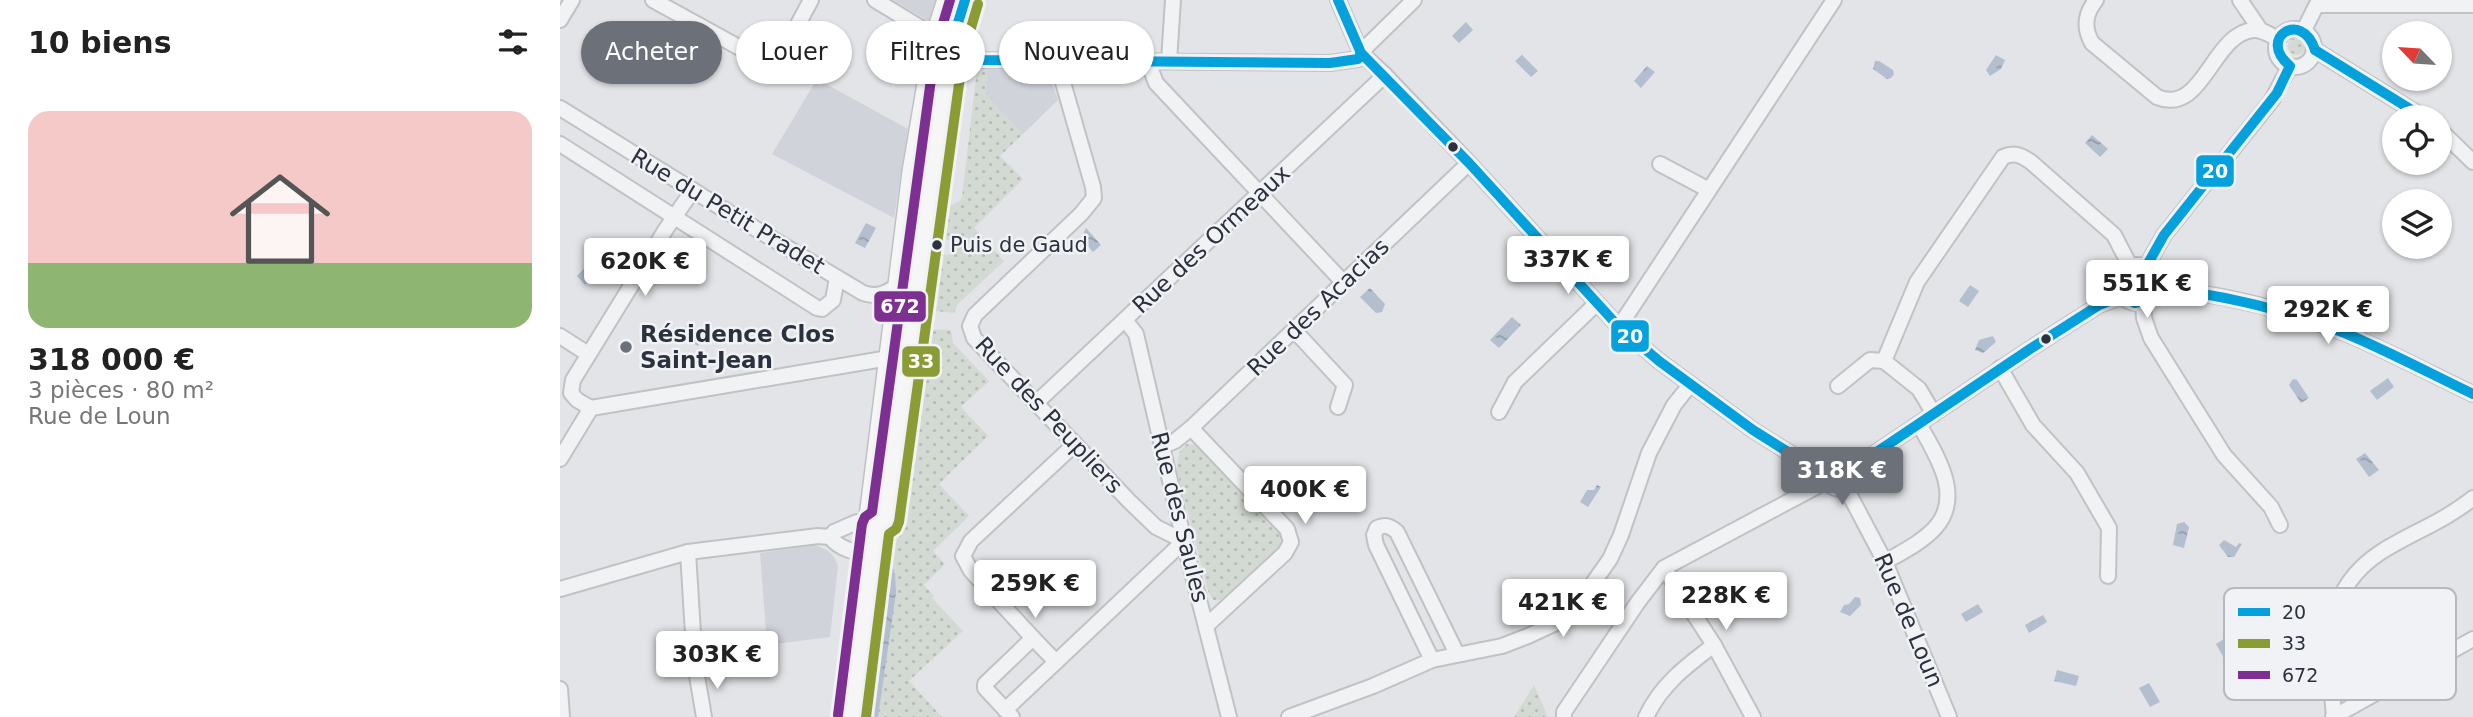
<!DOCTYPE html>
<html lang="fr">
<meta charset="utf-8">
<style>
body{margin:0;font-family:"DejaVu Sans",sans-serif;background:#f6f6f6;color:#222;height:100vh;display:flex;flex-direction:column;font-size:26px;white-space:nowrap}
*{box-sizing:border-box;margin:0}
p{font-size:23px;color:#767676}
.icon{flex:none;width:38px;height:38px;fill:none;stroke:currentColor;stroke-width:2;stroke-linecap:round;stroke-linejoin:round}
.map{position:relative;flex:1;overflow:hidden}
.panel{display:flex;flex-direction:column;background:#fff;width:560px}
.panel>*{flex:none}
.banner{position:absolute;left:21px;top:21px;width:665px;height:63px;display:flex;gap:14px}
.needle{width:46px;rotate:295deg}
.buttons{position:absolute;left:1822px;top:21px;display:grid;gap:14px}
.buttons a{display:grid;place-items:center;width:70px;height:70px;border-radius:50%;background:#fff;box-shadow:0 2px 5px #0004;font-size:35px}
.price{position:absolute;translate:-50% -60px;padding:0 16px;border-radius:7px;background:#fff;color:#222;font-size:23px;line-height:46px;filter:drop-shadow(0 2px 4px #0008)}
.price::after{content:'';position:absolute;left:50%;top:42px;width:21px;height:16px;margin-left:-10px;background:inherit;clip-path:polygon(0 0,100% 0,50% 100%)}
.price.active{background:#6b7079;color:#fff}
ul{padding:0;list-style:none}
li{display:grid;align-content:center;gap:14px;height:371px;padding:0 28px}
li+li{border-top:2px solid #e0e0e0}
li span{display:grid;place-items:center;height:217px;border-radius:21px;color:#555}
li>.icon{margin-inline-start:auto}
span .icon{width:126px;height:126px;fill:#fffc;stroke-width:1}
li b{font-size:30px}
h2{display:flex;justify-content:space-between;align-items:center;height:84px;padding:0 28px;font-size:30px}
.chip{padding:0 24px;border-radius:32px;background:#fff;box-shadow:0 2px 5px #0004;font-size:24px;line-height:63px}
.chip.active{background:#6b7079;color:#fff}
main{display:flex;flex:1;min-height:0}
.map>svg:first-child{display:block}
.built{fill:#d1d3da}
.grass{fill:url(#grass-dots)}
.water{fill:url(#water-ripples)}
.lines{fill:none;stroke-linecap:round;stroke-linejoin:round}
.street-casing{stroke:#c1c2c5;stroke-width:18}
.primary-casing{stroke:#bfc1c4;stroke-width:24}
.street{stroke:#f1f2f4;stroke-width:14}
.primary{stroke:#f6f6f6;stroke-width:21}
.bus-1-casing{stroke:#f0f2f6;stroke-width:16}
.bus-2-casing{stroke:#f0f2f6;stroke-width:16}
.bus-3-casing{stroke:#f0f2f6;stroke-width:16}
.bus-1{stroke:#04a1dc;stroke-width:10}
.bus-2{stroke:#8b9c35;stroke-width:10}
.bus-3{stroke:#7d2f92;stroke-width:10}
.bus-dot{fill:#2b313e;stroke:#f0f2f6;stroke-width:2.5}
.poi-dot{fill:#6b7079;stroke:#f0f2f6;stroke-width:2.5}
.labels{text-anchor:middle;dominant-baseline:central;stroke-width:5;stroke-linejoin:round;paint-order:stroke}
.bus-label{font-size:21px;fill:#2b313e;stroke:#f0f2f6;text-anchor:start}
.street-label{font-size:23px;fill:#2b313e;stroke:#f0f2f6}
.poi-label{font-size:23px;font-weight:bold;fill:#2b313e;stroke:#f0f2f6;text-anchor:start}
.key{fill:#f0f2f6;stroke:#b5b8bf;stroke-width:2}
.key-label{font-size:19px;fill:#2b313e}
.line-badge{stroke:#f0f2f6;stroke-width:2.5}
.badge-label{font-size:19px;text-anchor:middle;font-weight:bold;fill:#fff}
</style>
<main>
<section class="panel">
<h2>10 biens<svg class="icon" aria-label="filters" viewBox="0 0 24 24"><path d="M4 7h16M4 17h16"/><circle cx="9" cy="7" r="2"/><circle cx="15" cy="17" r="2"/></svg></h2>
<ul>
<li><span style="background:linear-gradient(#f6c9c9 70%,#8fb573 0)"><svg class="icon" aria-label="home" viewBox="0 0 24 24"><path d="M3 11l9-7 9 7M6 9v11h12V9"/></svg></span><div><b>318 000 €</b><p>3 pièces · 80 m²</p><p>Rue de Loun</p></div></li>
</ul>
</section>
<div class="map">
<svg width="1913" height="717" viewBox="0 0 1913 717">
<defs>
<pattern id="grass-dots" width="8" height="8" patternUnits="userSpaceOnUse" patternTransform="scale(1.75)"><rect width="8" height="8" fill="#d3dad3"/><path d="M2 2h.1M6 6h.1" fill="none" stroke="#b5bcb6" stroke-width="1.8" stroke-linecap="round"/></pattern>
<pattern id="water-ripples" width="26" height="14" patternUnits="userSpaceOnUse" patternTransform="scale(1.75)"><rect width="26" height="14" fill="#b3bfcf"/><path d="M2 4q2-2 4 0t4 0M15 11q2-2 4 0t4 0" fill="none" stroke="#929ca9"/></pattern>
</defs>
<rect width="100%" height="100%" fill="#e2e4e7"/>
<g class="built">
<polygon points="333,0 378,0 370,22"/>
<polygon points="427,69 480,71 490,77 498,100 463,134 425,95"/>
<polygon points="257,79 348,129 334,218 212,154"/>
<polygon points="255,545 267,550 274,557 278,566 270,637 207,645 200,553"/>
</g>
<g class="grass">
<circle cx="1737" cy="46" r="9"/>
<polygon points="417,69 427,69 425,95 463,134 440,156 463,179 414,228 444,261 398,304 394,313 368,310 376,284 380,255 389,255 391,240 381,239 385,208 400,201 402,197"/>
<polygon points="364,329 391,330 393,343 429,381 401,407 428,436 379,484 409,516 373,551 385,564 364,585 374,596 372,598 403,631 349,681 382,717 309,717"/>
<path d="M627 444 636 445 721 532 722 538 718 549 662 600H653L648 591 617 471C617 459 618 451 627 444Z"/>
<polygon points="974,685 988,717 954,717"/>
</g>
<g class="water">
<polygon points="906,22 913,30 899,43 892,36"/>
<polygon points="962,55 978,71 971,77 955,61"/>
<polygon points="1436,55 1445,60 1441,69 1430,76 1426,70"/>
<polygon points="1315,61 1319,61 1333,70 1334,74 1331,78 1327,79 1313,69"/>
<polygon points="1087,66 1095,72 1081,88 1074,81"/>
<polygon points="1532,135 1548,149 1540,157 1525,143"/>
<polygon points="306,223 316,228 305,248 295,243"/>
<polygon points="526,228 541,245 533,252 521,238"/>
<polygon points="32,260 41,268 25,285 17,276"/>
<polygon points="1410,285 1419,291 1408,307 1399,301"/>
<polygon points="810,288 825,304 822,312 816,313 800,297"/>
<polygon points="952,317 961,325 939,348 930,340"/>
<polygon points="127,324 145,334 138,346 120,336"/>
<polygon points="1433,336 1436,342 1423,353 1415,350 1419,340"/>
<polygon points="1828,378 1834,387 1817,400 1810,391"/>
<polygon points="1733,379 1737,380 1749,398 1741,403 1729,385"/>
<polygon points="1805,453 1819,470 1809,477 1796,459"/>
<polygon points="1037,485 1041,487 1028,507 1020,502 1027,490 1034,490"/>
<polygon points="1624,522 1629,527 1624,548 1613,545 1617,524"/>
<polygon points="1664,540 1676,547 1679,543 1682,544 1674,557 1668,557 1659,545"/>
<polygon points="331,572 335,573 336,593 318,717 307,717 319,631"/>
<polygon points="1295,597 1300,598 1301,605 1290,616 1280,612 1284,605 1289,604"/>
<polygon points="1418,604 1423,612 1406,622 1401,614"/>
<polygon points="1483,615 1487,622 1469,633 1465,625"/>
<polygon points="1664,639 1674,658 1666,662 1656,644"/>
<polygon points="1497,670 1519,676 1516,686 1494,681"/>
<polygon points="1589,683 1600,702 1590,707 1579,688"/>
</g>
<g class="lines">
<g class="street-casing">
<g id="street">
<polyline points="93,0 202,60 215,61 223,52 251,0"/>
<polyline points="315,0 376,37"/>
<polyline points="778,0 801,53 825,75 909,163 1059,327 1099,361 1193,430 1239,459 1266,470"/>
<path d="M1536 0C1525 14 1523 27 1532 43L1597 97C1643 116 1652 34 1693 30 1702 29 1710 35 1718 39"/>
<polyline points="1680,0 1701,31"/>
<polyline points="1757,5 1913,5"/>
<polyline points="0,20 12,0"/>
<circle cx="1735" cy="48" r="19"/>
<polyline points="1744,30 1759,0"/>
<polyline points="1755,50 1863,117"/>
<polyline points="389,52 405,59 414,60 770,63 798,59 807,46 854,0"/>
<polyline points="609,61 613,0"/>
<polyline points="588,62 596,83 784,283"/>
<path d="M0 108 176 217 303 293C318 298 327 293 339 284"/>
<polyline points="1880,130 1913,162"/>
<polyline points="0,144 257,308 262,309 273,300 277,278"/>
<polyline points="1100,164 1149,190"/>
<circle cx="1577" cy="284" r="19"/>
<polyline points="1586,267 1604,235 1712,100 1730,66"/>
<path d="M1596 287C1662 294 1726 309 1787 334 1830 352 1871 374 1913 394"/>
<polyline points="1583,303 1584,318 1591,338 1664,455 1711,507 1720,525"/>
<polyline points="565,320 576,334 624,541 669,717"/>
<polyline points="1059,327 1274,0"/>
<polyline points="734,330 785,385 778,407"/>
<polyline points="0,336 28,354"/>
<polyline points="1440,368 1473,425 1517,473 1549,528 1548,576"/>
<polyline points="1278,386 1310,360 1324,361"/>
<polyline points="476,403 825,75"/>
<polyline points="31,408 329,358"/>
<polyline points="31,408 17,400 11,393 13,380 106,229 133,190"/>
<polyline points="939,412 955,382 1037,303"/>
<path d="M1374 414 1359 389 1324 361 1357 282 1443 157C1454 152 1461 155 1471 162L1554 235 1570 266"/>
<polyline points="631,428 727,529 731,542 725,553 646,626"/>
<polyline points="603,446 615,441 631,428 909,163"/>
<polyline points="0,459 31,408"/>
<circle cx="1280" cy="475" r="14"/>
<polyline points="1293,468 1470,349 1539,305 1562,296"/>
<polyline points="1286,488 1325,562 1389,717"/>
<polyline points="270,537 274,532 297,522 316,526"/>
<polyline points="128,552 134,650"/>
<path d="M1325 562C1342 552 1361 543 1375 528 1404 496 1376 455 1359 424"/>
<polyline points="1104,568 1154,645 1193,717"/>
<path d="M0 589 128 552 258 536 270 537C279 549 298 554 312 555"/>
<polyline points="473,638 411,571 403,556 411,541 515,444"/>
<path d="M872 660 816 545 814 535 817 528C825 524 830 526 837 532L897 654"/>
<polyline points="496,662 624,541 596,527 569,501 414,338 410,326 415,315 521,214 534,198 533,187 500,72 502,62"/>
<polyline points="136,670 144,717"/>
<polyline points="0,689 2,717"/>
<polyline points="445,710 496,662 473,638 425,684 425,688 452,717"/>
<polyline points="729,717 813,686 872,660 942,646 968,636 996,623 1017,606 1050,559 1061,535 1089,453 1114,405 1130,385"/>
<polyline points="1004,717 1004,712 1078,602 1104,568 1267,481"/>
<path d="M1086 717C1101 685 1126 666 1154 645"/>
<polyline points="1773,717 1913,639"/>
<path d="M1774 717C1769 653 1758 593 1821 552 1851 533 1885 521 1913 498"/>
</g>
</g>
<g class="primary-casing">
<g id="primary">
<polyline points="316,526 325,520 389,52 405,0"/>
<polyline points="292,717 316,526 310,517 353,172 376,37 388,0"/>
</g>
</g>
<use href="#street" class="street"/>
<use href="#primary" class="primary"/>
<g class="bus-1-casing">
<g id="bus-1">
<polyline points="405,0 389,52 405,59 414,60 770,63 798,59 801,53"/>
<polyline points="778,0 801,53 909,163 1059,327 1099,361 1193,430 1239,459 1266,470"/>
<polyline points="1755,50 1863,117"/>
<path d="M1596 287 1588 300 1575 303 1562 296C1555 277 1565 263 1586 267L1604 235 1717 93 1730 66C1696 38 1742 9 1755 50"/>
<path d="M1596 287C1662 295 1726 309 1787 334 1830 352 1871 374 1913 394"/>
<polyline points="1293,468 1470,349 1539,305 1562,296"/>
</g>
</g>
<g class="bus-2-casing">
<polyline id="bus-2" points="306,717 329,534 336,529 339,522 403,55 418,4"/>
</g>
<g class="bus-3-casing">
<polyline id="bus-3" points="278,715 302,524 305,517 312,512 375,50 390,0"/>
</g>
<use href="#bus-1" class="bus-1"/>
<use href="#bus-2" class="bus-2"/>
<use href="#bus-3" class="bus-3"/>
</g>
<g class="bus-dot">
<circle cx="893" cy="147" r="6"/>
<circle cx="377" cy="245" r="6"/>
<circle cx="1486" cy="339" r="6"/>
</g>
<circle class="poi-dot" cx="66" cy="347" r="7"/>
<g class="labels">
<g class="bus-label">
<text x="390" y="245">Puis de Gaud</text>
</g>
<g class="street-label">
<text transform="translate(168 211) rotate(31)">Rue du Petit Pradet</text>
<text transform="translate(651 239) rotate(-43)">Rue des Ormeaux</text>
<text transform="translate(758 307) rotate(-44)">Rue des Acacias</text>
<text transform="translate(489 415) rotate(47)">Rue des Peupliers</text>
<text transform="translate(620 517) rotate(76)">Rue des Saules</text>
<text transform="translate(1349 620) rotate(67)">Rue de Loun</text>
</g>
<g class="poi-label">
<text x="80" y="334">Résidence Clos<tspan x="80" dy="26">Saint-Jean</tspan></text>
</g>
</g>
<rect x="1664" y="588" width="232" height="112" rx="10" class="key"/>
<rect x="1678" y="608" width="32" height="8" fill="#04a1dc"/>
<rect x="1678" y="639" width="32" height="9" fill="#8b9c35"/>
<rect x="1678" y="671" width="32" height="8" fill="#7d2f92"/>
<g class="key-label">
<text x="1722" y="619">20</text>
<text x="1722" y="650">33</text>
<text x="1722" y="682">672</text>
</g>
<g class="line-badge">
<rect x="1635" y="154" width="40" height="34" rx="7" fill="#04a1dc"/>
<rect x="313" y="290" width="54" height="33" rx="7" fill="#7d2f92"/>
<rect x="1050" y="319" width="40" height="34" rx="7" fill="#04a1dc"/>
<rect x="341" y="345" width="40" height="33" rx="7" fill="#8b9c35"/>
</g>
<g class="badge-label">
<text x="1655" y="178">20</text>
<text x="340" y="313">672</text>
<text x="1070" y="343">20</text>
<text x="361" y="368">33</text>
</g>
</svg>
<div class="buttons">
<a><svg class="needle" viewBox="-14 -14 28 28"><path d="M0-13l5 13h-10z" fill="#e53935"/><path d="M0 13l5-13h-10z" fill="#767676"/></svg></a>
<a><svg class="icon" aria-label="locate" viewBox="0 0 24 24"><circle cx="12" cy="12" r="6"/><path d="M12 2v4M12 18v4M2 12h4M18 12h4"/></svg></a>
<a><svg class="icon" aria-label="layers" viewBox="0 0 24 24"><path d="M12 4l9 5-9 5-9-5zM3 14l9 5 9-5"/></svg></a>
</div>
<b class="price" style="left:1008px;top:296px">337K €</b>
<b class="price" style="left:85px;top:298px">620K €</b>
<b class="price" style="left:1587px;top:320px">551K €</b>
<b class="price" style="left:1768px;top:346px">292K €</b>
<b class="price active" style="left:1282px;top:507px">318K €</b>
<b class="price" style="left:745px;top:526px">400K €</b>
<b class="price" style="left:475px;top:620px">259K €</b>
<b class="price" style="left:1166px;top:632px">228K €</b>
<b class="price" style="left:1003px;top:639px">421K €</b>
<b class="price" style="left:157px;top:691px">303K €</b>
<div class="banner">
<a class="chip active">Acheter</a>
<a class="chip">Louer</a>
<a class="chip">Filtres</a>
<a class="chip">Nouveau</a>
</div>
</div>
</main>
